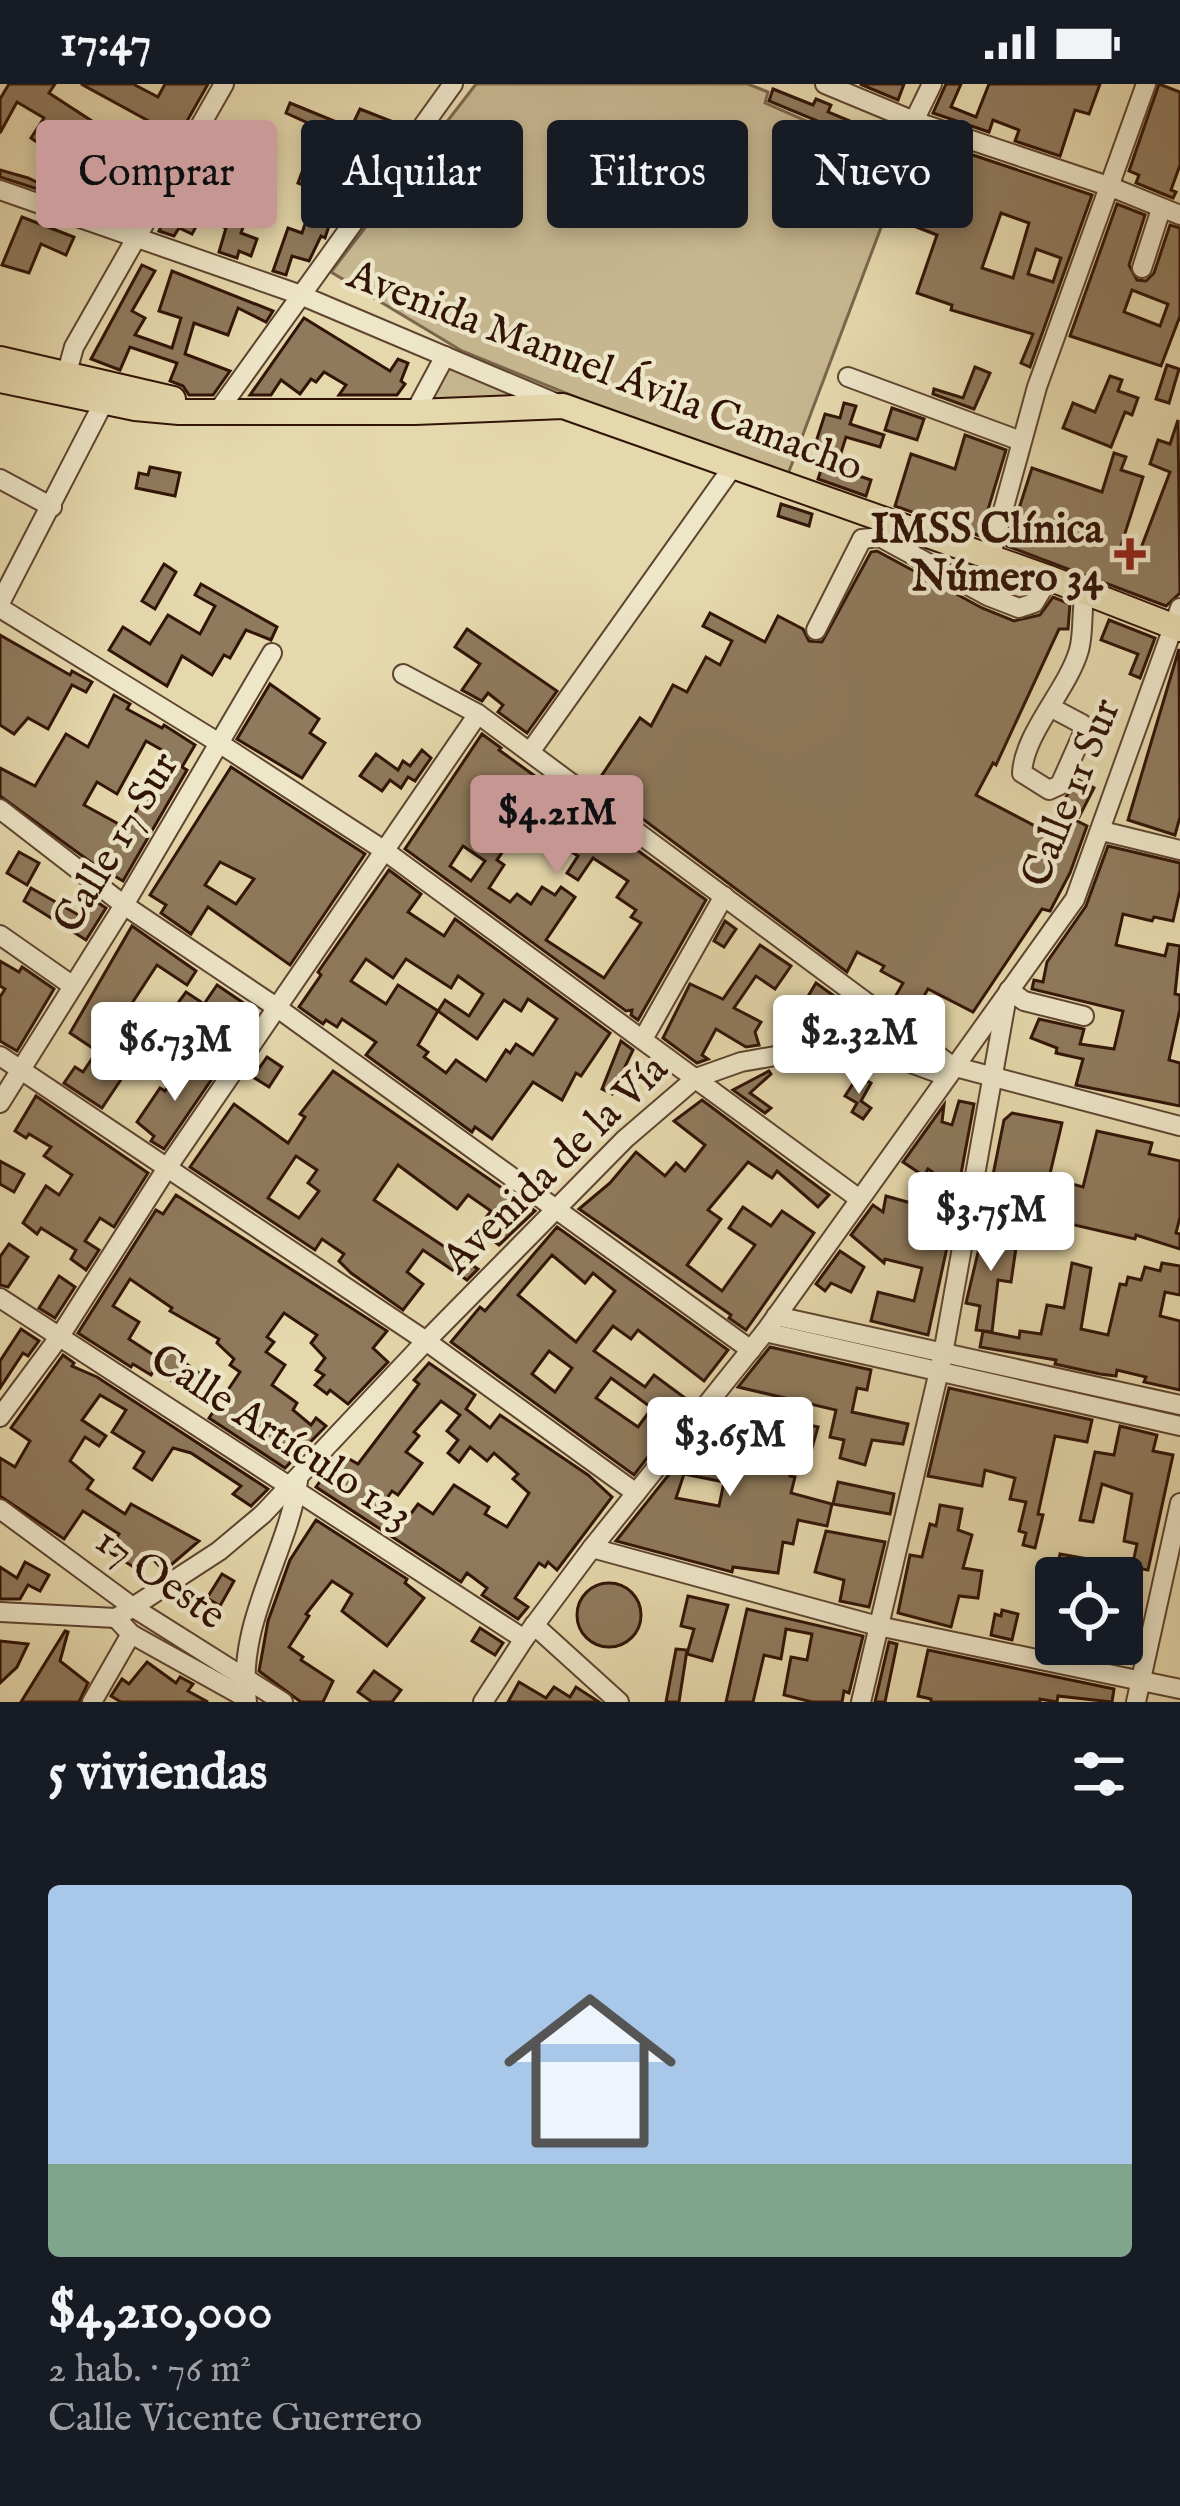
<!DOCTYPE html>
<html lang="es">
<meta charset="utf-8">
<style>
body{margin:0;font-family:"IM FELL English",serif;background:#242831;color:#f1f3f6;height:100vh;display:flex;flex-direction:column;font-size:45px;white-space:nowrap}
*{box-sizing:border-box;margin:0}
p{font-size:39px;color:#9ea1a6}
.icon{flex:none;width:66px;height:66px;fill:none;stroke:currentColor;stroke-width:2;stroke-linecap:round;stroke-linejoin:round}
.map{position:relative;height:1618px;overflow:hidden}
.drawer{display:flex;flex-direction:column;background:#171b24;flex:1}
.drawer>*{flex:none}
.guide{position:absolute;left:36px;top:36px;width:1110px;height:108px;display:flex;gap:24px}
.tools{position:absolute;left:1035px;top:1473px;display:grid;gap:24px}
.tools a{display:grid;place-items:center;width:108px;height:108px;border-radius:12px;background:#171b24;box-shadow:0 6px 18px #0003;font-size:60px}
.price{position:absolute;translate:-50% -102px;padding:0 27px;border-radius:12px;background:#fff;color:#222;font-size:39px;line-height:78px;filter:drop-shadow(0 3px 6px #0008)}
.price::after{content:'';position:absolute;left:50%;top:72px;width:36px;height:27px;margin-left:-18px;background:inherit;clip-path:polygon(0 0,100% 0,50% 100%)}
.price.selected{background:#c59692;color:#111}
ul{padding:0;list-style:none}
li{display:grid;align-content:center;gap:24px;height:636px;padding:0 48px}
li+li{border-top:3px solid #363941}
li span{display:grid;place-items:center;height:372px;border-radius:12px;color:#555}
li>.icon{margin-inline-start:auto}
span .icon{width:216px;height:216px;fill:#fffc;stroke-width:1}
li b{font-size:51px}
h2{display:flex;justify-content:space-between;align-items:center;height:144px;padding:0 48px;font-size:51px}
.chip{padding:0 42px;border-radius:12px;background:#171b24;box-shadow:0 6px 18px #0003;font-size:42px;line-height:108px}
.chip.selected{background:#c59692;color:#111}
.status{display:flex;justify-content:space-between;align-items:center;height:84px;padding:0 60px;background:#171b24;direction:ltr}
.status svg{height:33px;fill:currentColor}
.map>svg:first-child{display:block}
.green{fill:#c7b790;stroke:#7c664c;stroke-width:3}
.building{fill:#8f7a5d;stroke:#321407;stroke-width:3;fill-rule:evenodd}
.lines{fill:none;stroke-linecap:round;stroke-linejoin:round}
.minor-casing{stroke:#5f4530;stroke-width:22}
.major-casing{stroke:#321407;stroke-width:28}
.minor{stroke:#eee6c9;stroke-width:18}
.major{stroke:#e5d8ac;stroke-width:24}
.poi-dot{fill:#8f2418;stroke:#eee6c9;stroke-width:4.5}
.labels{text-anchor:middle;dominant-baseline:central;stroke-width:9;stroke-linejoin:round;paint-order:stroke}
.street-label{font-size:42px;fill:#321407;stroke:#eee6c9}
.poi-label{font-size:42px;font-weight:bold;fill:#321407;stroke:#eee6c9;text-anchor:end}
</style>
<div class="status"><b>17:47</b><svg viewBox="0 0 49 12"><path d="M0 12V9h3v3zM5 12V6h3v6zM10 12V3h3v9zM15 12V0h3v12zM26 1h20v11H26zM47 4h2v5h-2z"/></svg></div>
<div class="map">
<svg width="1180" height="1618" viewBox="0 0 1180 1618">
<rect width="100%" height="100%" fill="#e5d8ac"/>
<filter id="stains"><feTurbulence type="fractalNoise" baseFrequency=".00167" numOctaves="4"/><feColorMatrix values="0 0 0 0 .2 0 0 0 0 .09 0 0 0 0 .02 0 0 0 .5 -.17"/></filter>
<radialGradient id="worn" r=".72"><stop offset=".6" stop-color="#630" stop-opacity="0"/><stop offset="1" stop-color="#630" stop-opacity=".3"/></radialGradient>
<g class="green">
<polygon points="476,0 748,0 768,8 765,19 905,80 785,398 462,267 331,188"/>
<polygon points="448,282 533,318 429,318"/>
</g>
<g class="building">
<polygon points="9,0 55,0 49,9 95,39 69,80 31,54 44,34 17,18 0,49 0,15"/>
<polygon points="81,0 133,0 158,13 165,0 208,0 178,53"/>
<polygon points="860,0 904,0 898,16"/>
<polygon points="946,0 961,0 951,23 976,33 989,0 1100,0 1089,30 1075,26 1060,72 1015,57 1019,46 993,36 989,48 933,29"/>
<polygon points="1159,0 1180,8 1180,81 1171,106 1176,108 1173,114 1136,99 1139,91 1129,87"/>
<polygon points="773,5 813,21 816,15 831,21 828,28 867,44 863,56 769,17"/>
<polygon points="290,19 351,44 360,25 406,43 396,56 366,47 363,63 308,42 310,40 286,29"/>
<polygon points="139,58 166,74 131,135 113,125 143,83 129,75"/>
<polygon points="210,59 220,65 202,96 192,90"/>
<path d="M955 65 1092 111 1030 283 1021 279 1033 250 951 226 952 221 917 209 937 151 901 137 914 98 906 96 916 67 950 79ZM1001 129 1029 139 1013 194 982 184ZM1036 165 1061 174 1053 198 1028 190Z"/>
<polygon points="306,77 317,80 309,103 298,99"/>
<polygon points="0,86 28,94 57,108 56,111 0,93"/>
<polygon points="321,109 338,115 325,154 321,152 309,177 292,172 286,191 273,187 288,144 302,149 306,137 310,138"/>
<path d="M1117 120 1145 131 1129 181 1137 196 1146 197 1154 189 1170 141 1180 144V232L1161 282 1070 252ZM1132 206 1168 220 1160 242 1124 228Z"/>
<polygon points="234,122 249,126 241,149 257,155 251,172 239,167 237,174 219,168 226,144 208,137 212,126 231,132"/>
<polygon points="166,132 178,138 181,132 198,139 192,150 179,144 174,152 159,147"/>
<polygon points="22,133 74,153 66,171 41,160 29,189 2,181"/>
<polygon points="142,181 155,187 132,227 145,234 135,251 172,264 181,234 159,227 172,187 273,227 266,238 238,224 228,251 194,239 185,270 230,287 213,311 189,311 183,302 170,297 177,279 130,263 120,286 91,275"/>
<polygon points="304,234 390,287 398,275 408,279 401,297 405,300 397,311 339,311 346,301 324,288 316,298 311,295 300,310 281,296 271,311 250,311"/>
<polygon points="1167,281 1179,285 1169,319 1156,315"/>
<polygon points="975,283 990,289 974,325 933,310 934,305 963,314"/>
<polygon points="1110,292 1122,296 1118,307 1138,314 1132,331 1125,328 1111,363 1063,344 1073,319 1095,328"/>
<polygon points="844,319 856,322 850,340 884,351 880,363 846,353 841,369 815,361 825,330 840,334"/>
<polygon points="892,324 924,335 917,356 885,346"/>
<polygon points="1178,336 1180,509 1166,522 1007,462 1032,384 1102,408 1114,369 1126,373 1121,386 1143,393 1118,471 1136,477 1170,388 1150,380 1158,356 1170,360"/>
<polygon points="965,351 1006,366 980,452 895,422 911,370 955,385"/>
<polygon points="823,380 871,396 866,412 818,395"/>
<polygon points="150,383 180,389 175,412 136,404 139,389 148,391"/>
<polygon points="781,420 812,430 809,442 778,432"/>
<polygon points="877,467 982,524 1014,537 1040,531 1053,513 1070,520 1068,545 1059,545 996,681 993,679 976,711 1058,754 1069,733 1087,742 1070,789 1050,827 1042,825 973,928 928,905 911,935 891,920 903,899 881,887 884,882 857,868 847,888 596,700 640,634 651,642 673,601 687,608 706,573 720,581 732,557 703,542 710,529 765,558 778,532 803,545 809,557 822,558 871,468"/>
<polygon points="164,480 176,488 155,525 142,517"/>
<polygon points="201,500 277,543 271,556 246,546 230,574 224,571 212,591 182,572 167,602 109,566 123,543 150,560 168,531 200,550 215,522 195,511"/>
<polygon points="1109,536 1155,554 1140,594 1130,590 1138,570 1101,556"/>
<polygon points="467,545 557,607 527,649 498,628 503,621 488,609 482,617 462,606 480,580 455,563"/>
<polygon points="0,551 70,591 72,587 92,598 86,608 72,601 48,645 28,634 14,650 0,641"/>
<polygon points="1179,565 1180,733 1175,751 1128,736"/>
<polygon points="270,600 319,635 310,649 325,659 302,694 237,655"/>
<path d="M114 611 130 620 127 625 162 644 164 641 195 661 182 683 187 686 123 797 92 779 0 712V684L35 702 66 650 88 663ZM146 657 169 670 126 744 84 721 97 698 117 710Z"/>
<path d="M482 650 501 664 499 666 706 816 638 936 631 931 632 926 626 927 405 765ZM516 748 544 766 552 755 578 772 567 789 578 796 593 774 628 797 617 813 636 826 631 833 641 839 604 894 546 856 575 813 561 803 555 811 542 803 531 820 517 810 510 818 489 804 504 781 497 776ZM463 762 485 777 471 797 450 782Z"/>
<polygon points="422,666 431,674 415,697 408,693 401,704 390,696 382,707 360,692 376,670 398,686 403,677 410,682"/>
<path d="M231 683 365 770 290 881 208 823 191 850 161 829 166 821 150 811ZM220 778 254 795 236 820 205 801Z"/>
<polygon points="1077,695 1094,704 1079,733 1060,723"/>
<polygon points="1108,762 1180,779 1180,806 1173,837 1154,833 1152,837 1123,830 1116,861 1165,872 1168,860 1180,862 1175,910 1180,911 1180,925 1169,976 1180,979 1180,1022 1076,1001 1083,975 1056,969 1057,964 1031,954 1039,935 1084,945 1080,960 1114,965 1123,927 1032,905 1034,896 1043,898 1047,878 1086,822"/>
<polygon points="19,768 39,779 27,801 7,789"/>
<path d="M389 786 421 810 408 828 444 852 455 835 610 949 581 992 576 989 562 1016 533 998 492 1055 475 1043 472 1048 366 971 376 958 342 935 337 943 326 936 323 940 299 923 321 891 318 888ZM366 875 393 894 406 875 451 904 458 892 483 910 469 932 445 916 438 927 398 901 386 920 351 897ZM528 915 557 935 533 971 516 960 510 969 506 966 486 997 456 976 446 989 424 973 428 968 418 961 438 927 477 955 504 916 521 927Z"/>
<polygon points="31,804 82,833 92,815 106,824 86,856 24,817"/>
<polygon points="725,837 736,845 724,863 714,857"/>
<polygon points="132,842 196,887 187,901 157,881 119,939 146,958 102,1024 64,999 75,983 83,988 97,967 70,949"/>
<polygon points="760,861 791,882 775,905 756,892 734,924 761,938 755,948 759,961 746,963 716,945 702,971 708,975 697,979 663,954 690,900 723,915"/>
<polygon points="0,877 19,888 22,883 54,905 17,967 0,957 0,913 5,905 0,902"/>
<polygon points="816,899 866,935 856,950 842,940 835,951 798,929"/>
<polygon points="217,901 257,928 234,962 195,936 172,927 186,908 204,920"/>
<polygon points="621,957 633,966 612,1010 602,1005"/>
<polygon points="267,973 282,983 269,1003 253,993"/>
<polygon points="203,977 218,986 164,1065 151,1057 154,1052 137,1038 160,1004 165,1007 182,984 193,991"/>
<path d="M333 987 535 1127 499 1161 477 1145 491 1127 468 1111 457 1125 398 1081 374 1116 478 1185 467 1196 423 1166 407 1188 423 1200 403 1226 351 1189 339 1177 344 1170 322 1155 315 1166 190 1083 234 1020 288 1059 305 1033 300 1030ZM296 1072 317 1086 308 1099 319 1107 299 1134 268 1114Z"/>
<polygon points="769,987 771,990 750,1009 771,1024 765,1029 733,1006"/>
<polygon points="858,992 871,999 861,1017 871,1024 863,1035 852,1028 857,1019 845,1012"/>
<polygon points="36,1012 148,1089 114,1143 100,1134 85,1157 99,1166 86,1186 71,1175 76,1166 41,1144 37,1150 23,1139 46,1102 59,1111 72,1091 44,1072 51,1063 29,1050 26,1054 15,1047"/>
<polygon points="702,1016 829,1111 818,1123 777,1087 772,1094 748,1078 708,1126 721,1135 687,1181 722,1207 755,1161 729,1144 743,1123 771,1142 782,1127 814,1149 746,1246 729,1234 731,1231 579,1125 610,1099 636,1068 665,1092 676,1079 685,1087 705,1061 674,1037"/>
<polygon points="959,1017 974,1020 958,1106 928,1085 924,1092 903,1078 944,1021 942,1038 952,1041"/>
<polygon points="1012,1029 1062,1039 1049,1094 1083,1103 1097,1047 1152,1059 1149,1070 1180,1077 1180,1133 1176,1149 1180,1150 1180,1165 1136,1151 1135,1155 1005,1125 1002,1137 986,1126 1004,1036"/>
<polygon points="0,1077 24,1090 14,1108 0,1100"/>
<polygon points="176,1111 387,1247 373,1264 388,1278 348,1320 330,1306 327,1310 315,1301 324,1291 316,1286 325,1274 311,1259 317,1251 284,1229 267,1253 274,1258 266,1268 285,1281 272,1301 297,1319 293,1326 311,1341 316,1334 326,1342 285,1384 209,1334 240,1288 230,1281 234,1275 217,1259 219,1255 170,1227 172,1224 130,1195 113,1222 139,1238 129,1255 155,1272 164,1275 171,1264 184,1272 181,1276 206,1294 194,1310 154,1286 151,1291 133,1280 131,1283 78,1249 156,1126 163,1130"/>
<polygon points="886,1112 954,1131 928,1251 871,1237 878,1208 914,1217 922,1184 885,1175 884,1179 851,1151 873,1121 883,1128"/>
<polygon points="985,1139 1001,1143 999,1154 1017,1157 1011,1198 998,1196 992,1248 976,1246 980,1222 966,1219"/>
<path d="M557 1143 728 1266 704 1297 638 1246 631 1255 613 1242 594 1267 645 1303 654 1291 685 1314 676 1325 681 1330 634 1391 451 1258 480 1223 485 1227ZM552 1171 585 1199 593 1189 615 1207 576 1258 518 1211ZM549 1267 572 1284 555 1308 532 1290ZM611 1294 652 1324 638 1343 596 1314Z"/>
<polygon points="9,1160 28,1173 8,1203 0,1201 0,1173"/>
<polygon points="840,1167 864,1183 851,1208 831,1199 825,1207 816,1200"/>
<polygon points="1072,1179 1091,1184 1081,1245 1108,1251 1120,1200 1126,1201 1128,1193 1141,1196 1145,1183 1160,1187 1162,1179 1180,1182 1180,1211 1165,1208 1160,1232 1180,1237 1180,1306 1144,1298 1146,1293 1117,1286 1116,1292 1100,1290 1055,1280 1056,1276 980,1263 983,1247 1019,1254 1020,1247 1041,1250 1047,1221 1064,1224"/>
<polygon points="59,1192 75,1203 55,1234 39,1224"/>
<polygon points="21,1245 39,1257 28,1272 23,1269 0,1304 0,1277"/>
<polygon points="770,1263 871,1286 867,1306 857,1304 852,1328 908,1340 903,1360 872,1356 865,1381 840,1374 844,1356 830,1353 836,1326 738,1303"/>
<polygon points="63,1271 74,1279 72,1282 97,1293 268,1405 251,1422 233,1410 241,1402 191,1369 173,1364 152,1396 134,1384 144,1368 112,1348 126,1326 100,1311 82,1336 106,1352 99,1362 85,1353 70,1377 93,1396 87,1405 125,1430 131,1420 199,1457 164,1487 149,1471 140,1487 108,1467 119,1450 83,1427 64,1455 0,1412 0,1374 15,1383 30,1357 11,1344"/>
<path d="M429 1279 475 1311 466 1325 490 1344 500 1331 588 1391 612 1413 557 1486 548 1478 545 1483 539 1479 515 1514 528 1523 518 1535 482 1511 487 1504 467 1489 461 1498 316 1403 333 1379 338 1382 344 1372 358 1380 419 1300 414 1296ZM441 1317 460 1331 447 1347 458 1356 448 1369 459 1378 470 1363 487 1377 494 1369 518 1390 513 1395 529 1409 507 1443 485 1430 489 1423 454 1401 433 1430 418 1420 401 1443 378 1427 392 1407 398 1411 422 1379 406 1368 419 1352 414 1348Z"/>
<polygon points="949,1304 1092,1336 1087,1358 1055,1352 1038,1430 1043,1431 1035,1464 1023,1461 1026,1449 1019,1447 1026,1418 1010,1415 1015,1394 985,1386 982,1402 928,1392"/>
<path d="M721 1325 745 1329 743 1341 786 1348 789 1337 818 1343 812 1364 793 1359 790 1392 795 1393 791 1409 832 1420 827 1442 798 1436 793 1460 783 1458 778 1489 733 1483 732 1488 616 1457ZM684 1390 724 1398 719 1422 676 1414Z"/>
<polygon points="1120,1342 1157,1351 1153,1367 1173,1371 1148,1486 1132,1483 1137,1460 1124,1457 1132,1410 1102,1400 1093,1438 1080,1436 1095,1368 1114,1371"/>
<polygon points="838,1398 894,1410 890,1430 833,1420"/>
<polygon points="940,1421 962,1425 958,1446 972,1451 963,1484 982,1487 978,1514 959,1512 951,1543 898,1529 910,1471 922,1473 930,1440 936,1442"/>
<polygon points="316,1436 407,1495 405,1499 424,1514 387,1562 342,1527 352,1510 332,1497 306,1530 309,1532 289,1563 303,1573 301,1576 333,1597 323,1618 301,1618 259,1587 268,1537 290,1476"/>
<polygon points="826,1447 885,1458 869,1523 840,1517 844,1496 815,1488"/>
<polygon points="1060,1470 1105,1478 1102,1494 1055,1494"/>
<polygon points="25,1478 49,1491 40,1507 28,1501 20,1515 0,1515 0,1483 17,1494"/>
<polygon points="222,1490 234,1497 220,1522 207,1514"/>
<circle cx="609" cy="1531" r="32"/>
<polygon points="688,1512 728,1521 712,1577 687,1570 694,1545 681,1542"/>
<polygon points="1122,1516 1138,1520 1127,1567 1122,1566"/>
<polygon points="1051,1522 1056,1523 1056,1564 1042,1562"/>
<polygon points="747,1525 863,1552 849,1609 844,1607 842,1618 812,1618 784,1611 791,1573 807,1576 812,1550 786,1545 781,1575 764,1571 753,1618 726,1618"/>
<polygon points="1002,1526 1018,1530 1012,1556 991,1551 995,1530 1001,1532"/>
<polygon points="480,1544 503,1559 495,1571 472,1557"/>
<polygon points="65,1547 68,1548 60,1577 88,1599 79,1618 21,1618"/>
<polygon points="0,1557 28,1560 17,1583 0,1599"/>
<polygon points="889,1558 897,1560 885,1618 875,1618"/>
<polygon points="1068,1560 1117,1560 1112,1576 1067,1563"/>
<polygon points="676,1565 687,1566 679,1618 666,1618"/>
<polygon points="928,1566 1114,1605 1112,1618 1058,1612 1057,1618 1040,1615 1040,1618 931,1618 931,1615 918,1612"/>
<polygon points="147,1578 176,1599 180,1593 193,1600 188,1607 208,1618 121,1618 111,1612 122,1595 129,1600"/>
<polygon points="374,1587 401,1606 392,1618 372,1618 358,1608"/>
<polygon points="519,1598 546,1614 554,1603 570,1613 576,1603 599,1618 508,1618"/>
</g>
<g class="lines">
<g class="minor-casing">
<g id="minor">
<polyline points="825,0 914,37 1111,103 1180,131"/>
<polyline points="914,37 932,0"/>
<polyline points="0,106 298,210 558,320"/>
<polyline points="1142,184 1161,125"/>
<polyline points="848,293 1021,357"/>
<polyline points="64,299 74,263 224,0"/>
<polyline points="218,327 453,0"/>
<polyline points="415,328 445,272"/>
<polyline points="0,395 52,423"/>
<polyline points="862,455 880,453 988,512 1019,524 1034,519 1049,494"/>
<polyline points="990,474 1037,303 1146,0"/>
<polyline points="0,519 108,310"/>
<polyline points="0,524 219,659 385,767 858,1114"/>
<polyline points="816,546 862,455"/>
<polyline points="403,590 478,630 952,982 1180,1042"/>
<path d="M1050 623 1082 640 1084 647 1060 701 1049 706 1022 689C1024 649 1068 605 1079 566 1084 548 1081 527 1085 508"/>
<polyline points="530,668 732,384"/>
<polyline points="0,725 124,821 279,925 751,1266"/>
<polyline points="1102,747 1180,766"/>
<polyline points="0,851 73,902"/>
<polyline points="1009,906 1024,917 1084,932"/>
<polyline points="643,955 724,812"/>
<polyline points="0,972 426,1257 636,1409"/>
<polyline points="0,1019 124,821 272,569"/>
<polyline points="0,1214 524,1555"/>
<polyline points="776,1232 1180,1321"/>
<polyline points="765,1248 1180,1342"/>
<polyline points="0,1333 60,1252 167,1084 478,630"/>
<polyline points="0,1425 134,1524 283,1618"/>
<polyline points="592,1464 878,1542 1180,1605"/>
<polyline points="0,1528 116,1534 219,1467 263,1430 426,1257 625,1055 696,994 741,978 798,968 851,967 900,975 946,992"/>
<polyline points="116,1534 131,1550 246,1614"/>
<polyline points="534,1541 619,1618"/>
<polyline points="92,1618 131,1550"/>
<path d="M247 1618C236 1539 287 1471 298 1397"/>
<polyline points="483,1618 524,1555 592,1464 765,1248 1075,815 1180,524"/>
<polyline points="861,1618 943,1270 1007,912"/>
<polyline points="1136,1618 1180,1419"/>
</g>
</g>
<g class="major-casing">
<g id="major">
<polyline points="0,275 173,315"/>
<polyline points="0,296 135,324 179,328 415,328 563,322 1049,494 1180,545"/>
</g>
</g>
<use href="#minor" class="minor"/>
<use href="#major" class="major"/>
</g>
<path class="poi-dot" d="M1124 452h12v12h12v12h-12v12h-12v-12h-12v-12h12z"/>
<g class="labels">
<g class="street-label">
<text transform="translate(605 288) rotate(21)">Avenida Manuel Ávila Camacho</text>
<text transform="translate(1072 709) rotate(-68)">Calle 11 Sur</text>
<text transform="translate(117 759) rotate(-59)">Calle 17 Sur</text>
<text transform="translate(556 1081) rotate(-44)">Avenida de la Vía</text>
<text transform="translate(281 1354) rotate(33)">Calle Artículo 123</text>
<text transform="translate(160 1495) rotate(35)">17 Oeste</text>
</g>
<g class="poi-label">
<text x="1103" y="446">IMSS Clínica<tspan x="1103" dy="48">Número 34</tspan></text>
</g>
</g>
<rect width="100%" height="100%" filter="url(#stains)"/>
<rect width="100%" height="100%" fill="url(#worn)"/>
</svg>
<div class="tools">
<a><svg class="icon" aria-label="locate" viewBox="0 0 24 24"><circle cx="12" cy="12" r="6"/><path d="M12 2v4M12 18v4M2 12h4M18 12h4"/></svg></a>
</div>
<b class="price selected" style="left:557px;top:793px">$4.21M</b>
<b class="price" style="left:859px;top:1013px">$2.32M</b>
<b class="price" style="left:175px;top:1020px">$6.73M</b>
<b class="price" style="left:991px;top:1190px">$3.75M</b>
<b class="price" style="left:730px;top:1415px">$3.65M</b>
<div class="guide">
<a class="chip selected">Comprar</a>
<a class="chip">Alquilar</a>
<a class="chip">Filtros</a>
<a class="chip">Nuevo</a>
</div>
</div>
<section class="drawer">
<h2>5 viviendas<svg class="icon" aria-label="filters" viewBox="0 0 24 24"><path d="M4 7h16M4 17h16"/><circle cx="9" cy="7" r="2"/><circle cx="15" cy="17" r="2"/></svg></h2>
<ul>
<li><span style="background:linear-gradient(#a9c7e8 75%,#7fa58c 0)"><svg class="icon" aria-label="home" viewBox="0 0 24 24"><path d="M3 11l9-7 9 7M6 9v11h12V9"/></svg></span><div><b>$4,210,000</b><p>2 hab. · 76 m²</p><p>Calle Vicente Guerrero</p></div></li>
</ul>
</section>
